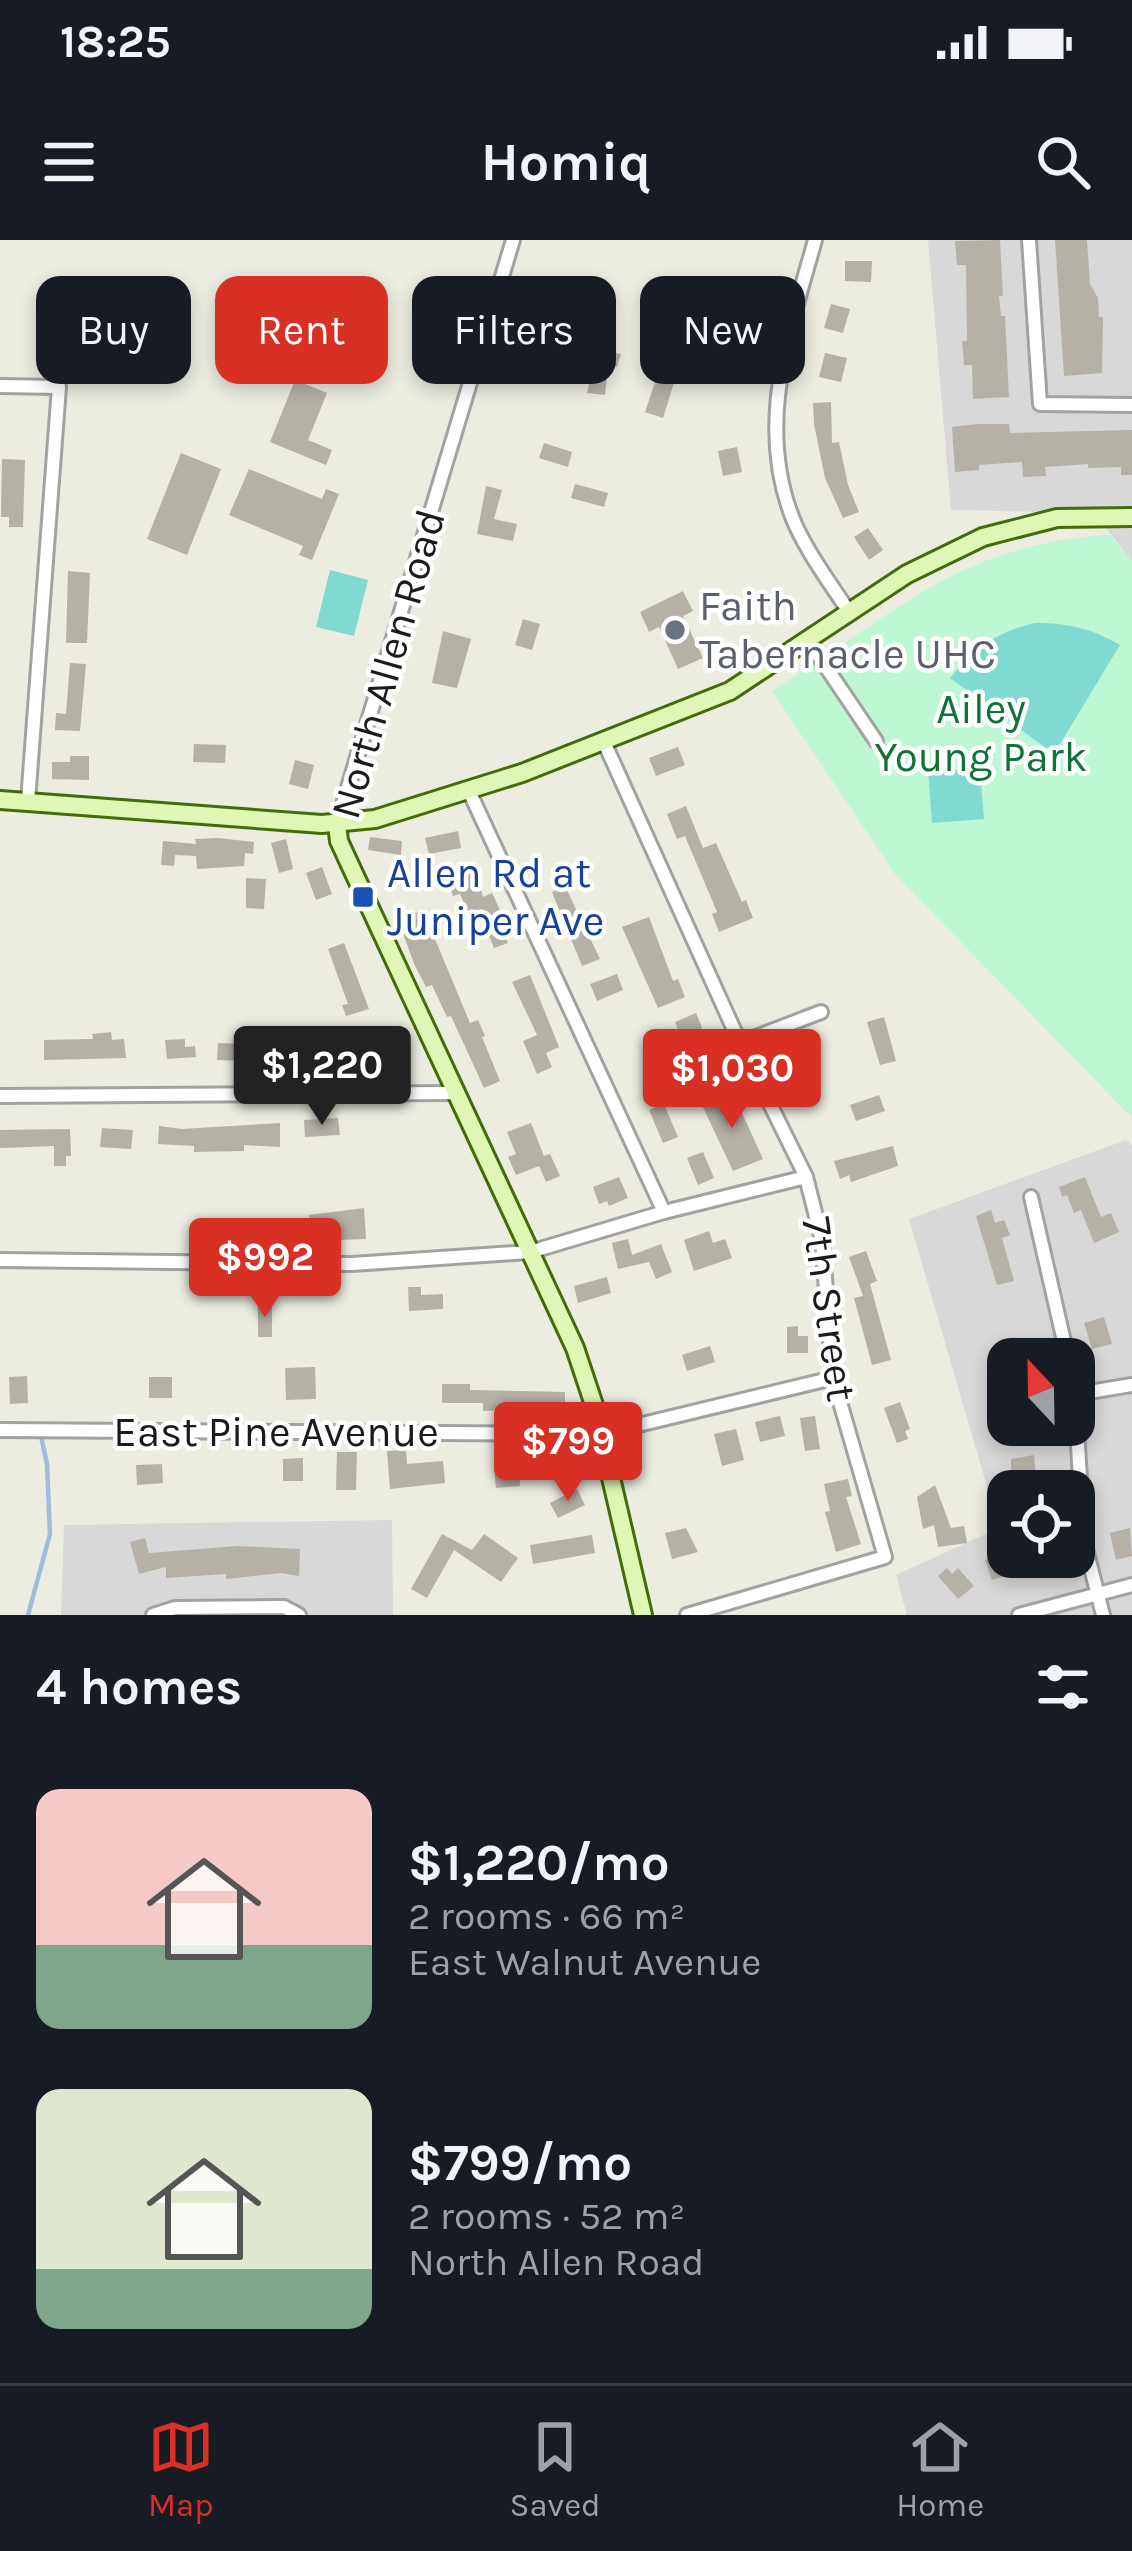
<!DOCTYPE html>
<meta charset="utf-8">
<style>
body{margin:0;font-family:Karla,sans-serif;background:#20242c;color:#f1f3f6;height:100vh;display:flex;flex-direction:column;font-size:45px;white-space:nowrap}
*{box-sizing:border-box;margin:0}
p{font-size:39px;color:#9ea1a6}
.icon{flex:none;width:66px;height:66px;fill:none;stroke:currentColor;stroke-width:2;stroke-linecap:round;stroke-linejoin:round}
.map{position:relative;height:1375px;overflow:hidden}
.drawer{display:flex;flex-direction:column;background:#171b24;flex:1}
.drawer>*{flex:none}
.guide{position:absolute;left:36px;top:36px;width:1062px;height:108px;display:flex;gap:24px}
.needle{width:78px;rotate:338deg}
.fabs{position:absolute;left:987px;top:1098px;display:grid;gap:24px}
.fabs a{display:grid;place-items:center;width:108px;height:108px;border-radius:24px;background:#171b24;box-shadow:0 6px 18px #0003;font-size:60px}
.price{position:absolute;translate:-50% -102px;padding:0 27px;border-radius:12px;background:#d93025;color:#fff;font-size:39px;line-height:78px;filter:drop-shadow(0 3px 6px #0008)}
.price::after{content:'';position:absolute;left:50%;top:72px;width:36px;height:27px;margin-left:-18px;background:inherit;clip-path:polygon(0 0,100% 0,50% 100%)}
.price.current{background:#222;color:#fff}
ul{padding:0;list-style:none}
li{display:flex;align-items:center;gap:36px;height:300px;padding:0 36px}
li span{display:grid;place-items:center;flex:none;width:336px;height:240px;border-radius:24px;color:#555}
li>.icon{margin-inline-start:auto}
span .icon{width:144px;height:144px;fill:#fffc;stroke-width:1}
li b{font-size:51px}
h2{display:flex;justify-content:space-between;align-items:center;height:144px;padding:0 36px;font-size:51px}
.chip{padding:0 42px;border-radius:24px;background:#171b24;box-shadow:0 6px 18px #0003;font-size:42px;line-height:108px}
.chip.current{background:#d93025;color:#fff}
.status{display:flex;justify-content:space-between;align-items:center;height:84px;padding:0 60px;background:#171b24;direction:ltr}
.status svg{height:33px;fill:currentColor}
header{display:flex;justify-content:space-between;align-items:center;height:156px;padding:0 36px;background:#171b24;font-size:54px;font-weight:700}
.dock{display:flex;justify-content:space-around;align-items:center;height:168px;border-top:3px solid #363941;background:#171b24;font-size:33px;color:#9ea1a6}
.dock a{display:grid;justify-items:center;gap:6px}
.dock .current{color:#d93025}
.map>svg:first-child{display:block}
.residential{fill:#d9d8d8;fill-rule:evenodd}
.park{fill:#bef7d3}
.pitch{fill:#81dad2}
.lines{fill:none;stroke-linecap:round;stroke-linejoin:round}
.stream{stroke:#a2bcd9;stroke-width:4.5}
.building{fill:#b6b1a7}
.street-casing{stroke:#a2a2a2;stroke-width:18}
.secondary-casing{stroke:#436c08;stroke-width:22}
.street{stroke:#fff;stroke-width:12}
.secondary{stroke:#dff6b5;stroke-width:16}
.worship-dot{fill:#6b7280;stroke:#fff;stroke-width:4.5}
.transit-dot{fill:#1a4fb4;stroke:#fff;stroke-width:4.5}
.labels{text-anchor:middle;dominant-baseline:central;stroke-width:9;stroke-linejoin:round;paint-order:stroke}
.worship-label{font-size:42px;fill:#5b616d;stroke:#fff;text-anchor:start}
.street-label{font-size:42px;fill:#1b1b1b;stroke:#fff}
.park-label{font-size:42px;fill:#0f7336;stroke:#fff}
.transit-label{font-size:42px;fill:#164399;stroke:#fff;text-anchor:start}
</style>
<div class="status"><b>18:25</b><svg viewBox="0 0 49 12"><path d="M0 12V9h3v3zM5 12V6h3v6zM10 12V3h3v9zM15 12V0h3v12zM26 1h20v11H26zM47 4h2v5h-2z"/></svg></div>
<header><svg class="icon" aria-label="menu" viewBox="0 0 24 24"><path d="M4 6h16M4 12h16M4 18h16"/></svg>Homiq<svg class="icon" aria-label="search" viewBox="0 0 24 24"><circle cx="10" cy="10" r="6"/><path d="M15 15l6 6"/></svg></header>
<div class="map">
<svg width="1132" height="1375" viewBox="0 0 1132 1375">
<rect width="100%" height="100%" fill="#ecece1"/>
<g class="residential">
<polygon points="928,0 1132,0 1132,321 1094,273 951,270"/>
<path d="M1126 900 1132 905V1375H907L896 1335 999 1288 909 979ZM1008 1119H1074V1185H1008ZM1008 1251H1074V1317H1008Z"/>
<polygon points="392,1280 393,1375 61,1375 64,1285"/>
</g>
<path class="park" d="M1110 295 1132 321V878L895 634 772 451C895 376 956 304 1110 295Z"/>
<g class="pitch">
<polygon points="330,330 368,340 354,396 316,387"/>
<path d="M1035 383C1067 383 1091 388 1120 405L1060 504 1046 508 950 438C974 408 997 392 1035 383Z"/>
<polygon points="980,528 984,579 932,583 928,532"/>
</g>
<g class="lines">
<polyline class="stream" points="28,1375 50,1294 47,1224 41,1196"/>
</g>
<g class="building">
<polygon points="1000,0 1003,56 999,56 1001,76 1005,76 1009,157 973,159 972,125 964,125 962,101 967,101 966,25 957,25 955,1"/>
<polygon points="1055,0 1087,0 1090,44 1098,58 1099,77 1103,77 1102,133 1064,136"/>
<polygon points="845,21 872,21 871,42 845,41"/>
<polygon points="319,50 331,55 326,69 343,75 328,113 313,108 321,86 307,81"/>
<polygon points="831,64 850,69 843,93 824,88"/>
<polygon points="736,68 756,74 749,98 729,93"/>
<polygon points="598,109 621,114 617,127 608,125 605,155 587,153"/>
<polygon points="825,113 847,118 841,142 819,137"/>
<polygon points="661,124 678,130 663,178 645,172"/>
<polygon points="295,140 327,153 308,200 332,210 326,225 270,202"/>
<polygon points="831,162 832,203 839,202 848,245 859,272 843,278 825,238 814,184 813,163"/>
<polygon points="976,184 1009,184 1010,193 1132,190 1132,235 1121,235 1121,227 1088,228 1088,224 1045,227 1046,236 1023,237 1022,222 979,225 979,230 955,232 952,187"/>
<polygon points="544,203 572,212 568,227 539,218"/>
<polygon points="737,207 742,232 723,236 718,211"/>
<polygon points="181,213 221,229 187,315 147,299"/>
<polygon points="2,219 25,220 23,287 9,287 9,277 1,277"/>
<polygon points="249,229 322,259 326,249 339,254 312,320 299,315 303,306 229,275"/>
<polygon points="575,244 608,253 604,267 571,258"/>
<polygon points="486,246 502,250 494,279 517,284 513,301 477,294"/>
<polygon points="868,288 883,310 869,320 854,297"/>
<polygon points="68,331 90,333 87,403 66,403"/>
<polygon points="683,351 693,371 683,376 703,418 678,429 659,387 649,392 640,372"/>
<polygon points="523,379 540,384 532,410 515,405"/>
<polygon points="443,391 471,399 457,448 432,443"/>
<polygon points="70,423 86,424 80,491 55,490 56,473 66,474"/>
<polygon points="194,504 226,505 225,523 193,522"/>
<polygon points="678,507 685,525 656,536 649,518"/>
<polygon points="70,516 89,516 89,540 52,539 52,522 70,522"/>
<polygon points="295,520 314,525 308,549 289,544"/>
<polygon points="686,566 703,608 716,603 742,662 746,660 753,678 719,692 712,674 717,672 685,596 677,599 667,574"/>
<polygon points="458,591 461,608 429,614 425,598"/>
<polygon points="370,597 402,601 401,615 368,610"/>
<polygon points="218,598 254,602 253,614 245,613 244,626 197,629 196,616 175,615 174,626 161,625 163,601 196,604 195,599"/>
<polygon points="286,599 293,629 279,633 271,603"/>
<polygon points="322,627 332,654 316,660 306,633"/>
<polygon points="476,631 483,657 492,653 500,670 495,672 508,703 494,708 482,678 473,682 460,654 453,656 448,639"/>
<polygon points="246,638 266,639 264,669 246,668"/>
<polygon points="565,646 600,719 582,726 552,652"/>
<polygon points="423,670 470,783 478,780 485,796 482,797 500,841 484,848 451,776 447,777 432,745 426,747 415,726 398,680"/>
<polygon points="649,677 673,741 678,739 685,757 658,768 622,687"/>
<polygon points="344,703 369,769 346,776 342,765 348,764 328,709"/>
<polygon points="617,734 623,750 597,761 590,744"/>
<polygon points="530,735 559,807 546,813 552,827 537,834 523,801 537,795 512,742"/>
<polygon points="696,773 707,800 697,804 693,796 682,801 675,782"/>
<polygon points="884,777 896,821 880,825 867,782"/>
<polygon points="111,792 112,800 124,799 126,818 44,820 44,800 93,799 92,794"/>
<polygon points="185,799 185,807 195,806 196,817 167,819 165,800"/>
<polygon points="218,803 246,804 245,821 217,820"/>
<polygon points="328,806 329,825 288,827 286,808"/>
<polygon points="732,851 763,919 733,931 701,863"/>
<polygon points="879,855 885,871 856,881 850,865"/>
<polygon points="664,864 678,897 663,903 649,870"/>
<polygon points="338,878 340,895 305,897 304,880"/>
<polygon points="280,883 280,907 244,905 244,911 194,912 194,906 158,904 159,886 182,889"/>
<polygon points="531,883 544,916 550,914 560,936 546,942 539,926 516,935 508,917 516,914 507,892"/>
<polygon points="102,888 133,890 131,909 100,907"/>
<polygon points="70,889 71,916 66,916 66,926 54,926 54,906 0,908 0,890"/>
<polygon points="893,906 898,926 851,942 849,935 840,939 834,921"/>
<polygon points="703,912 714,938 698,945 687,918"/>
<polygon points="619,937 628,958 609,966 607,961 599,964 593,947"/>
<polygon points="1085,937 1101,977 1111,973 1119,992 1094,1003 1081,970 1074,973 1067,955 1062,957 1059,947"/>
<polygon points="364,968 366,999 311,1001 309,975"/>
<polygon points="991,970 995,983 1004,980 1010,995 1002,998 1014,1041 997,1045 976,976"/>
<polygon points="709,991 713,1003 725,999 732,1018 694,1031 684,1000"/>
<polygon points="628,999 632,1015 661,1004 672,1032 656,1039 649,1022 618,1029 612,1003"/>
<polygon points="866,1011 877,1041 870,1044 891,1120 872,1125 854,1058 863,1056 849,1017"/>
<polygon points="607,1037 611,1053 578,1063 574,1046"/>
<polygon points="408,1047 421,1047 421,1055 443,1054 443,1069 409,1071"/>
<rect x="258" y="1062" width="14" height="35"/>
<polygon points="1104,1077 1112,1104 1092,1109 1084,1083"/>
<polygon points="798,1086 798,1096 808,1096 808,1113 787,1113 787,1087"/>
<polygon points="710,1106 715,1122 687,1131 682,1115"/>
<polygon points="315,1127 316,1159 286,1160 285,1128"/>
<polygon points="27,1136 28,1163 10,1164 9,1137"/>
<rect x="149" y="1137" width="23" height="21"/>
<polygon points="442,1144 470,1144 470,1150 565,1152 565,1168 483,1171 483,1163 442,1163"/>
<polygon points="900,1162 910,1189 905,1191 908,1199 897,1203 884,1168"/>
<polygon points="780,1176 785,1196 760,1202 755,1182"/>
<polygon points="815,1176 820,1209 805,1211 800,1178"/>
<polygon points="736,1189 744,1220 722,1226 714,1194"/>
<polygon points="406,1210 407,1224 443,1221 445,1243 390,1249 387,1211"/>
<polygon points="337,1212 357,1212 356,1250 336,1250"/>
<polygon points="1034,1215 1037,1251 1011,1251 1011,1219"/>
<polygon points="303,1218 303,1241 283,1241 283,1219"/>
<polygon points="162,1224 163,1243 137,1245 136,1225"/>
<polygon points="519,1227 520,1246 496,1248 494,1229"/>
<polygon points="848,1239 852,1256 846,1257 861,1304 836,1312 825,1272 830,1271 824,1244"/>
<polygon points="935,1245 951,1288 964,1286 967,1303 938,1307 934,1285 923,1289 917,1257"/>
<polygon points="577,1249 585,1265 558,1278 550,1263"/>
<polygon points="686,1288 698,1312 672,1319 665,1293"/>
<polygon points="1130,1288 1132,1316 1116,1320 1110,1293"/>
<polygon points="442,1294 472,1310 484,1294 518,1318 501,1342 454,1310 427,1358 411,1349"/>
<polygon points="592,1295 595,1313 533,1324 530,1305"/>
<polygon points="145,1298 149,1313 238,1306 300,1309 299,1336 281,1333 226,1339 226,1334 166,1338 166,1327 139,1334 130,1302"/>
<polygon points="1008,1311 1008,1317 1057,1317 1059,1327 1040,1335 1036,1326 992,1340 985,1320"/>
<polygon points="947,1328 952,1334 958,1328 974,1346 958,1359 938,1336"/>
</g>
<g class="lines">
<g class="street-casing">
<g id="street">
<path d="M815 0C789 94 754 188 795 284 809 315 830 343 849 372"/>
<polyline points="1029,0 1040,164 1132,165"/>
<polyline points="0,146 59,147 28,561"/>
<polyline points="809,402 876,501"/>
<polyline points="604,502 740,803 806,937 822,1000 833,1138 885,1317 687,1375"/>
<polyline points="469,551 664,972"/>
<polyline points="337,584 513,0"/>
<polyline points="740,803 821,772"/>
<polyline points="0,856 456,853"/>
<polyline points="1031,957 1068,1119"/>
<polyline points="0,1020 352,1024 530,1012 664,972 806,937"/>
<polyline points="1074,1143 1084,1301 1103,1375"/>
<polyline points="1077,1154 1132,1145"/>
<polyline points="0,1190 601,1194 833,1138"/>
<polyline points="153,1375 175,1368 284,1367 299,1375"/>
<polyline points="1019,1375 1132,1345"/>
</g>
</g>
<g class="secondary-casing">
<g id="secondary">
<polyline points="0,560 322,584 375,579 522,533 730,451 907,334 983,297 1057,278 1132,277"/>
<polyline points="337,584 339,601 351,627 575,1108 594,1165 643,1375"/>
</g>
</g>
<use href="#street" class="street"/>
<use href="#secondary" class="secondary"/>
</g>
<circle class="worship-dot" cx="675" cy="390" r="12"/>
<rect class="transit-dot" x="351" y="645" width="24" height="24" rx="6"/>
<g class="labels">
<g class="worship-label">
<text x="699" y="366">Faith<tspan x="699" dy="48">Tabernacle UHC</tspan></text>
</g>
<g class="street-label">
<text transform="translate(388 424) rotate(-74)">North Allen Road</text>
<text transform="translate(829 1069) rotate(82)">7th Street</text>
<text x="276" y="1192">East Pine Avenue</text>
</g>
<g class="park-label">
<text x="981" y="469">Ailey<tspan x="981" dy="48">Young Park</tspan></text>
</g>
<g class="transit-label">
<text x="387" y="633">Allen Rd at<tspan x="387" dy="48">Juniper Ave</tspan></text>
</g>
</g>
</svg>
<div class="fabs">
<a><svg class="needle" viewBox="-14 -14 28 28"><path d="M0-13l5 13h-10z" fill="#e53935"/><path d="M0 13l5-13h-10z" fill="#9ea1a6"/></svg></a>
<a><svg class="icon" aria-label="locate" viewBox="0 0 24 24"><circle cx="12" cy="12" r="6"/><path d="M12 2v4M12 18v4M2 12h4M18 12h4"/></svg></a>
</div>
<b class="price current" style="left:322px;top:888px">$1,220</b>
<b class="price" style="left:732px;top:891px">$1,030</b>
<b class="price" style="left:265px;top:1080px">$992</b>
<b class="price" style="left:568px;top:1264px">$799</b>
<div class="guide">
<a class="chip">Buy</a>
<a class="chip current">Rent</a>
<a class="chip">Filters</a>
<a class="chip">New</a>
</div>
</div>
<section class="drawer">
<h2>4 homes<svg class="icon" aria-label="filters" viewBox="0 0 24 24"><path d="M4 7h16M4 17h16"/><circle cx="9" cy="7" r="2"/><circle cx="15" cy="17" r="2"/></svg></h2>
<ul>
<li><span style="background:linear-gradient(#f6c9c9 65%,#7fa58c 0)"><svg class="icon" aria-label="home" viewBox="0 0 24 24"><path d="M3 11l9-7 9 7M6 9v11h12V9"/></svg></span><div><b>$1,220/mo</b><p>2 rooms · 66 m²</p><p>East Walnut Avenue</p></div></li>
<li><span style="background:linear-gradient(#dfe7d0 75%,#7fa58c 0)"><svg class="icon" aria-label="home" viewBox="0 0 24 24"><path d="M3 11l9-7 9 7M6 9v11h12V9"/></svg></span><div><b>$799/mo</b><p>2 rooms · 52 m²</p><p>North Allen Road</p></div></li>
</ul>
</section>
<nav class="dock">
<a class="current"><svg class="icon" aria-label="map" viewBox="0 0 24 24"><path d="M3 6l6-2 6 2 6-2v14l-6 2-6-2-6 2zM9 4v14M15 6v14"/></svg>Map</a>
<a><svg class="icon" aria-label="saved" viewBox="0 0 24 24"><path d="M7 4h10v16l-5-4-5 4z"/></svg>Saved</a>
<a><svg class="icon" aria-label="home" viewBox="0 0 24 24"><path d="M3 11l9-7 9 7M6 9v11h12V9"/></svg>Home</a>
</nav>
